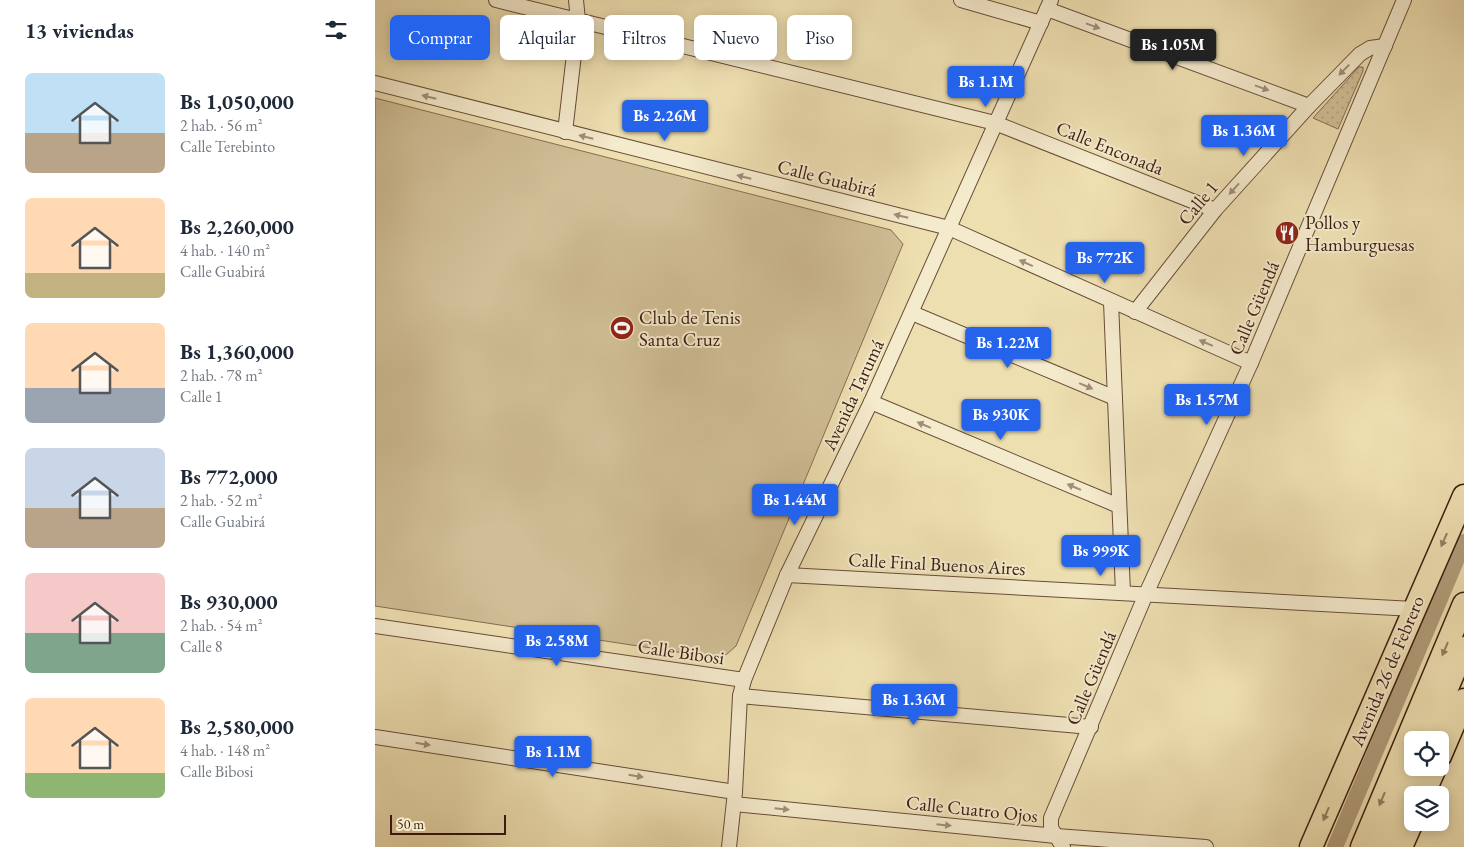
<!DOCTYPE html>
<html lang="es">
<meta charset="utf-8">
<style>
body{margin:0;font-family:"EB Garamond",serif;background:#f2f2f3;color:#1f2937;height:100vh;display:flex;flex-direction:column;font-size:19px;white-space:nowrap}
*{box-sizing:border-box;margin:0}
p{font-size:16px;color:#747a83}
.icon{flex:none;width:28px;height:28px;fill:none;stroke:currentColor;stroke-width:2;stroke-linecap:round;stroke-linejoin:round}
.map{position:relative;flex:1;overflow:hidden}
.panel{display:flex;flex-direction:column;background:#fff;width:375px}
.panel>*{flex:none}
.hud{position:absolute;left:15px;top:15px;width:475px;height:45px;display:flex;gap:10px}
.buttons{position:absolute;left:1029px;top:731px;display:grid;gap:10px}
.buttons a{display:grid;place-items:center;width:45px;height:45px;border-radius:8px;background:#fff;box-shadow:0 2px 12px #0003;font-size:25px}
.scale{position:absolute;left:15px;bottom:12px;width:116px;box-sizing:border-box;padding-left:5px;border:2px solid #3c1c10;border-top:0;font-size:14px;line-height:18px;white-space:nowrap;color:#3c1c10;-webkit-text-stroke:4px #f4eacc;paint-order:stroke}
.price{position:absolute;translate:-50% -42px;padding:0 11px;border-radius:5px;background:#2563eb;color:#fff;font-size:16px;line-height:32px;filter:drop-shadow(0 1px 2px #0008)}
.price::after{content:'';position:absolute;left:50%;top:30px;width:15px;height:11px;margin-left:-8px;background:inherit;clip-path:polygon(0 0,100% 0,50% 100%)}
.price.selected{background:#222;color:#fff}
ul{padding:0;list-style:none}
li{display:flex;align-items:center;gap:15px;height:125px;padding:0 25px}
li span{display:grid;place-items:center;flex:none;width:140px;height:100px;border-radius:8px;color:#555}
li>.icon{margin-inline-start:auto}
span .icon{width:60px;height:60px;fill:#fffc;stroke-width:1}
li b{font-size:21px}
h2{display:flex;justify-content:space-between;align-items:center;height:60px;padding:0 25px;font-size:21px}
.chip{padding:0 18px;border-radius:8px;background:#fff;box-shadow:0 2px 12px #0003;font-size:18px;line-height:45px}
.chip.selected{background:#2563eb;color:#fff}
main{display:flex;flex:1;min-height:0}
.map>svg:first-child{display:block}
.park{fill:url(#park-dots);stroke:#866d53}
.pitch{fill:#d0be96;stroke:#866d53}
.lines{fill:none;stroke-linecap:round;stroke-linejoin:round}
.canal{stroke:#b19d7a;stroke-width:16}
.street-casing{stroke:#684d38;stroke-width:16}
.primary-casing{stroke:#3c1c10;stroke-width:25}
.street{stroke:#f4eacc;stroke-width:14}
.primary{stroke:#eedfb1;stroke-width:22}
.oneway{fill:#a18d77}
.oneway2{fill:#957e60}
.labels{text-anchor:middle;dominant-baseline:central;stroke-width:4;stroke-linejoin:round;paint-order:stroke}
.street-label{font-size:19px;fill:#3c1c10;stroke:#f4eacc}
.poi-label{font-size:19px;fill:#3c1c10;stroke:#f4eacc;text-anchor:start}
</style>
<main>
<section class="panel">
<h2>13 viviendas<svg class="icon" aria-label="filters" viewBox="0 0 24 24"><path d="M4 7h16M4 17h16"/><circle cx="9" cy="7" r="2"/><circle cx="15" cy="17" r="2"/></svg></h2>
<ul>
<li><span style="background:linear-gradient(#bfe0f5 60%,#b9a48a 0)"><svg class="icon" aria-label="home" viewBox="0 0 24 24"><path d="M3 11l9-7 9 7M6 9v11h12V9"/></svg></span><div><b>Bs 1,050,000</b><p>2 hab. · 56 m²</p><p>Calle Terebinto</p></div></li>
<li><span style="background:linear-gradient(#ffd9b3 75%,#c2b280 0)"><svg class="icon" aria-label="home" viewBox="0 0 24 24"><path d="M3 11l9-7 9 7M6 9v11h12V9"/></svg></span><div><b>Bs 2,260,000</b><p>4 hab. · 140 m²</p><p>Calle Guabirá</p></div></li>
<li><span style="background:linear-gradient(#ffd9b3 65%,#9aa5b1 0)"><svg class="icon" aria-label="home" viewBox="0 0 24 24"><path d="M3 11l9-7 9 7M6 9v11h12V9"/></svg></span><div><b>Bs 1,360,000</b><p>2 hab. · 78 m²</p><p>Calle 1</p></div></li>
<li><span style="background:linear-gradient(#c9d6e8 60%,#b9a48a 0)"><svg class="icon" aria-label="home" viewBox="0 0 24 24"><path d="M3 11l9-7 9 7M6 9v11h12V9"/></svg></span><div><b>Bs 772,000</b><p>2 hab. · 52 m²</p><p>Calle Guabirá</p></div></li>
<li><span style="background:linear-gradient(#f6c9c9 60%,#7fa58c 0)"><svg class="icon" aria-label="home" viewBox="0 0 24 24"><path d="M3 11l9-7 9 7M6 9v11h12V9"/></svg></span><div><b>Bs 930,000</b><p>2 hab. · 54 m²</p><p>Calle 8</p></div></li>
<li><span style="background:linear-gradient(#ffd9b3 75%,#8fb573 0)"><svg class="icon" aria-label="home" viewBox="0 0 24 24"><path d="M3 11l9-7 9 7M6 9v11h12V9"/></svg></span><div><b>Bs 2,580,000</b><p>4 hab. · 148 m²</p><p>Calle Bibosi</p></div></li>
</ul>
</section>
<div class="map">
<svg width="1089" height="847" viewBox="0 0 1089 847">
<defs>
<pattern id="park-dots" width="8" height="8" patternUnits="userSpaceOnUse" patternTransform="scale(1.25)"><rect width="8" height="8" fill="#d0be96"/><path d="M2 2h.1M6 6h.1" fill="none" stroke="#b4a380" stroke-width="1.8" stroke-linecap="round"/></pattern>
</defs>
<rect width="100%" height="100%" fill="#eedfb1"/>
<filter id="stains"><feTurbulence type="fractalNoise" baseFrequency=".004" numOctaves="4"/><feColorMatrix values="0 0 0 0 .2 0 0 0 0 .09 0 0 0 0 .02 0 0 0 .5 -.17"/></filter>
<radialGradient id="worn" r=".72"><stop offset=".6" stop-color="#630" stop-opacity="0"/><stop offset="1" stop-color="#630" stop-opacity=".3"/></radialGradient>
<polygon class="park" points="984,67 988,67 988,71 963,129 938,118"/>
<polygon class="pitch" points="0,98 516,230 528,244 361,646 352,654 342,658 0,606"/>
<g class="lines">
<polyline class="canal" points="960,847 1089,542"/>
<g class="street-casing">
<g id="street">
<polyline points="121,0 620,123 840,210"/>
<polyline points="586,0 666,23"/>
<polyline points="672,9 934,106"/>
<polyline points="0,83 574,228 876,363"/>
<polyline points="190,132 203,20 201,0"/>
<polyline points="736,302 748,593"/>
<polyline points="760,312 840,210 934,106 985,54 995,48 1010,46"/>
<polyline points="537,313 740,398"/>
<polyline points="496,402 744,506"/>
<polyline points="412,575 1039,609"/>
<polyline points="0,626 369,680"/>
<polyline points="365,696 716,727"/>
<polyline points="0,737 360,792"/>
<polyline points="359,804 681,836 831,847"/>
<polyline points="354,847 360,792 365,696 369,680 412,575 496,402 676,0"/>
<polyline points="688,847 676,828 676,818 771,594 876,363 1029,0"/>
</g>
</g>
<g class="primary-casing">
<g id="primary">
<polyline points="1050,740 1089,648"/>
<polyline points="1065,756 1089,700"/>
<polyline points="1048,795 1060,768"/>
<polyline points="936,847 1089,496"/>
<polyline points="987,847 1089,604"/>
<polyline points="1005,847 1039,768"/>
<polyline points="1026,847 1038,820"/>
</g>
</g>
<use href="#street" class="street"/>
<use href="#primary" class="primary"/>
</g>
<defs><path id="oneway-solid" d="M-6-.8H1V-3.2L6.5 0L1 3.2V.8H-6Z" transform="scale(1.25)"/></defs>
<g class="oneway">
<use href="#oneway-solid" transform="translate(718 26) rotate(20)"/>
<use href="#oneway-solid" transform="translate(969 70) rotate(134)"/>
<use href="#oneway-solid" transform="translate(887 88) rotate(20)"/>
<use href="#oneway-solid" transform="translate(54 97) rotate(-166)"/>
<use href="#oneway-solid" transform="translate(211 137) rotate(-166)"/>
<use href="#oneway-solid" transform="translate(369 177) rotate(-166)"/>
<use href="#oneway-solid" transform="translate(859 189) rotate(132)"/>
<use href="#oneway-solid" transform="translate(526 216) rotate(-166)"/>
<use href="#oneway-solid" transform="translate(651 263) rotate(-156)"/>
<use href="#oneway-solid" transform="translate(831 343) rotate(-157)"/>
<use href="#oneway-solid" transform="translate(711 386) rotate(23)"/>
<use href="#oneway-solid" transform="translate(549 425) rotate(-157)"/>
<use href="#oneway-solid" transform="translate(699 487) rotate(-157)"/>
<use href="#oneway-solid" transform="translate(48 744) rotate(9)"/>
<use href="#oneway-solid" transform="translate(261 776) rotate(9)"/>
<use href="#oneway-solid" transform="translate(407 809) rotate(6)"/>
<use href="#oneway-solid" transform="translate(569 825) rotate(6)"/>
</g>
<g class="oneway2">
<use href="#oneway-solid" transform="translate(1069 540) rotate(114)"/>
<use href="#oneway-solid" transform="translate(1070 649) rotate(113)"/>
<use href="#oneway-solid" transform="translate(1007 799) rotate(113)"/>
<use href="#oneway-solid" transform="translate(951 814) rotate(113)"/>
</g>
<defs>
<g id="restaurant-disc" transform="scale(1.25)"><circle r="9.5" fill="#8f2418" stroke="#f4eacc"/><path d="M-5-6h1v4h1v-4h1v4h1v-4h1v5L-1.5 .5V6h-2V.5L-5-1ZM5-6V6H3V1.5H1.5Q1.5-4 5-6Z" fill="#fff"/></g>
<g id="stadium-disc" transform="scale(1.25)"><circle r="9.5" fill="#8f2418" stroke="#f4eacc"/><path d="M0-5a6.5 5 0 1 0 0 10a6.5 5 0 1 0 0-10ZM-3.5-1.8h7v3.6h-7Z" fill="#fff"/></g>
</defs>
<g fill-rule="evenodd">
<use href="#restaurant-disc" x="912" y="233"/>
<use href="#stadium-disc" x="247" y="328"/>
</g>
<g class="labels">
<g class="street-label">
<text transform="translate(735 148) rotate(22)">Calle Enconada</text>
<text transform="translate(452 178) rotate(14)">Calle Guabirá</text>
<text transform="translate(823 203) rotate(-50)">Calle 1</text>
<text transform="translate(879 308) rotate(-67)">Calle Güendá</text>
<text transform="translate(478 395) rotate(-65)">Avenida Tarumá</text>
<text transform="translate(562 564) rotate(3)">Calle Final Buenos Aires</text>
<text transform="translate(306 652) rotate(8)">Calle Bibosi</text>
<text transform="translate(1012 671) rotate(-67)">Avenida 26 de Febrero</text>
<text transform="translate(716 678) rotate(-67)">Calle Güendá</text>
<text transform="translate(597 809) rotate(6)">Calle Cuatro Ojos</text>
</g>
<g class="poi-label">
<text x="930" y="222">Pollos y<tspan x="930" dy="22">Hamburguesas</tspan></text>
<text x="264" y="317">Club de Tenis<tspan x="264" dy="22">Santa Cruz</tspan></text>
</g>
</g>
<rect width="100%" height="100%" filter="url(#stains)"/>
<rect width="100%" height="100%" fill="url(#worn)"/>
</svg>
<div class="buttons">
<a><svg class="icon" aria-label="locate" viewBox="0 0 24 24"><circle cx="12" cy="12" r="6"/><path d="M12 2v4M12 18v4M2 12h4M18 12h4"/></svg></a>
<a><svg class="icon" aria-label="layers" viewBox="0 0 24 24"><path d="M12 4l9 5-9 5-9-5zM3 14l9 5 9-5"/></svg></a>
</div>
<div class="scale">50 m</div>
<b class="price selected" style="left:798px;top:71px">Bs 1.05M</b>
<b class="price" style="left:611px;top:108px">Bs 1.1M</b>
<b class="price" style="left:290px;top:142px">Bs 2.26M</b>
<b class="price" style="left:869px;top:157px">Bs 1.36M</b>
<b class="price" style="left:730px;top:284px">Bs 772K</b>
<b class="price" style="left:633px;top:369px">Bs 1.22M</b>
<b class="price" style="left:832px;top:426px">Bs 1.57M</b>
<b class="price" style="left:626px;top:441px">Bs 930K</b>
<b class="price" style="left:420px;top:526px">Bs 1.44M</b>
<b class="price" style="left:726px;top:577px">Bs 999K</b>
<b class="price" style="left:182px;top:667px">Bs 2.58M</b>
<b class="price" style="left:539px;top:726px">Bs 1.36M</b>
<b class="price" style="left:178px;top:778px">Bs 1.1M</b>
<div class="hud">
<a class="chip selected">Comprar</a>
<a class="chip">Alquilar</a>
<a class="chip">Filtros</a>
<a class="chip">Nuevo</a>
<a class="chip">Piso</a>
</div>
</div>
</main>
